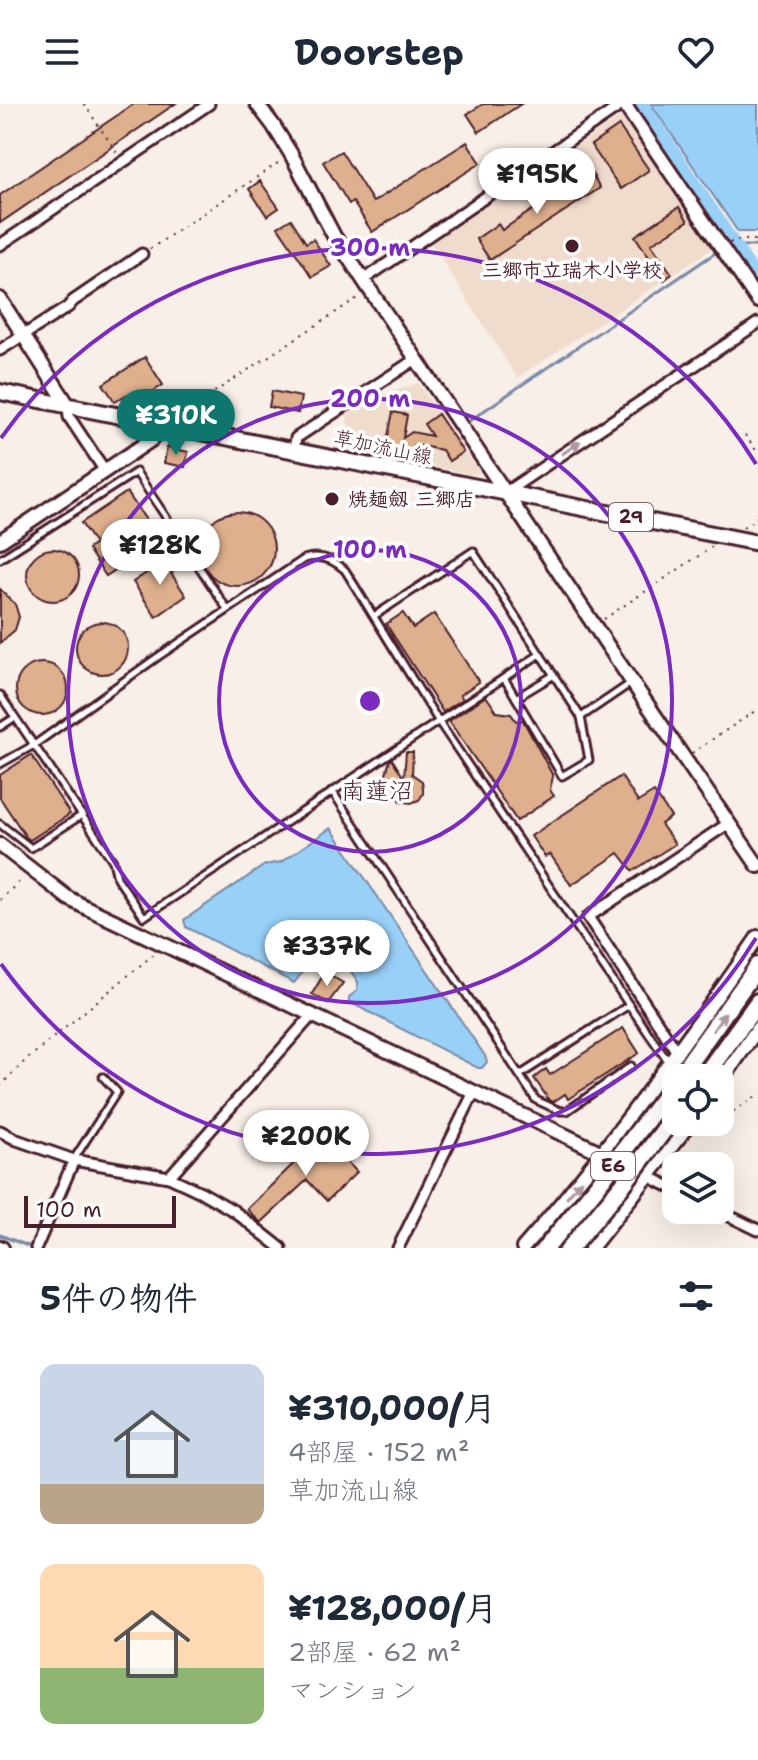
<!DOCTYPE html>
<html lang="ja">
<meta charset="utf-8">
<style>
body{margin:0;font-family:"Shantell Sans","Klee One",sans-serif;background:#f6f6f7;color:#1f2937;height:100vh;display:flex;flex-direction:column;font-size:30px;white-space:nowrap}
*{box-sizing:border-box;margin:0}
p{font-size:26px;color:#747a83}
.icon{flex:none;width:44px;height:44px;fill:none;stroke:currentColor;stroke-width:2;stroke-linecap:round;stroke-linejoin:round}
.map{position:relative;height:1144px;overflow:hidden}
.side{display:flex;flex-direction:column;background:#fff;flex:1}
.side>*{flex:none}
.buttons{position:absolute;left:662px;top:960px;display:grid;gap:16px}
.buttons a{display:grid;place-items:center;width:72px;height:72px;border-radius:16px;background:#fff;box-shadow:0 8px 32px #0002;font-size:40px}
.scale{position:absolute;left:24px;bottom:20px;width:152px;box-sizing:border-box;padding-left:8px;border:4px solid #4a1f2b;border-top:0;font-size:22px;line-height:28px;white-space:nowrap;color:#4a1f2b;-webkit-text-stroke:6px #fff;paint-order:stroke}
.price{position:absolute;translate:-50% -68px;padding:0 18px;border-radius:28px;background:#fff;color:#222;font-size:26px;line-height:52px;filter:drop-shadow(0 2px 4px #0008)}
.price::after{content:'';position:absolute;left:50%;top:48px;width:24px;height:18px;margin-left:-12px;background:inherit;clip-path:polygon(0 0,100% 0,50% 100%)}
.price.current{background:#0f766e;color:#fff}
ul{padding:0;list-style:none}
li{display:flex;align-items:center;gap:24px;height:200px;padding:0 40px}
li span{display:grid;place-items:center;flex:none;width:224px;height:160px;border-radius:16px;color:#555}
li>.icon{margin-inline-start:auto}
span .icon{width:96px;height:96px;fill:#fffc;stroke-width:1}
li b{font-size:34px}
h2{display:flex;justify-content:space-between;align-items:center;height:96px;padding:0 40px;font-size:34px}
header{display:flex;justify-content:space-between;align-items:center;height:104px;padding:0 40px;background:#fff;font-size:36px;font-weight:700}
.map>svg:first-child{display:block}
.built{fill:#f0dccd}
.water{fill:#99d0f8;stroke:#7989a6;stroke-width:2}
.lines{fill:none;stroke-linecap:round;stroke-linejoin:round}
.stream{stroke:#7989a6;stroke-width:3}
.river{stroke:#99d0f8;stroke-width:18}
.building{fill:#deb08e;stroke:#4a1f2b;stroke-width:2}
.service-casing{stroke:#4a1f2b;stroke-width:11}
.minor-casing{stroke:#4a1f2b;stroke-width:15}
.tertiary-casing{stroke:#4a1f2b;stroke-width:18}
.primary-casing{stroke:#4a1f2b;stroke-width:20}
.motorway-casing{stroke:#4a1f2b;stroke-width:22}
.path{stroke:#4a1f2b;stroke-width:2;stroke-dasharray:2 6;stroke-linecap:butt}
.service{stroke:#fff;stroke-width:5}
.minor{stroke:#fff;stroke-width:9}
.tertiary{stroke:#fff;stroke-width:12}
.primary{stroke:#fff;stroke-width:14}
.motorway{stroke:#fff;stroke-width:16}
.motorway-bridge-casing{stroke:#4a1f2b;stroke-width:22;stroke-linecap:butt}
.motorway-bridge{stroke:#fff;stroke-width:16}
.oneway{fill:#ae9aa0}
.ring{fill:none;stroke:#7b2cbf;stroke-width:4}
.poi-dot{fill:#4a1f2b;stroke:#fff;stroke-width:3}
.labels{text-anchor:middle;dominant-baseline:central;stroke-width:7;stroke-linejoin:round;paint-order:stroke}
.shield{fill:#fff;stroke:#80626b;stroke-width:2}
.shield-label{font-size:18px;font-weight:bold;fill:#4a1f2b}
.poi-label{font-size:20px;font-weight:bold;fill:#4a1f2b;stroke:#fff}
.street-label{font-size:20px;fill:#4a1f2b;stroke:#fff}
.quarter-label{font-size:24px;fill:#4a1f2b;stroke:#fff}
.centre{fill:#7b2cbf;stroke:#fff;stroke-width:4}
.ring-label{font-size:24px;text-anchor:middle;font-weight:bold;fill:#7b2cbf;stroke:#fff;stroke-width:7;stroke-linejoin:round;paint-order:stroke}
</style>
<header><svg class="icon" aria-label="menu" viewBox="0 0 24 24"><path d="M4 6h16M4 12h16M4 18h16"/></svg>Doorstep<svg class="icon" aria-label="heart" viewBox="0 0 24 24"><path d="M12 20l-8-8c-3-5 5-10 8-4 3-6 11-1 8 4z"/></svg></header>
<div class="map">
<svg width="758" height="1144" viewBox="0 0 758 1144">
<rect width="100%" height="100%" fill="#f8efe8"/>
<filter id="ink" filterUnits="userSpaceOnUse"><feTurbulence type="fractalNoise" baseFrequency=".0125" numOctaves="2"/><feDisplacementMap in="SourceGraphic" scale="16" xChannelSelector="R" yChannelSelector="G"/><feConvolveMatrix kernelMatrix="1 2 1 2 8 2 1 2 1" color-interpolation-filters="sRGB"/></filter>
<g filter="url(#ink)">
<g class="built">
<polygon points="620,13 626,14 713,144 517,274 431,139"/>
<polygon points="418,279 479,367 476,371 356,348 349,330 346,306 378,286 382,293 394,287"/>
</g>
<g class="water">
<polygon points="651,0 758,0 758,128 738,128"/>
<path d="M331 724 485 952 487 958 482 964H478L349 898V893L357 887 358 878C348 860 337 854 316 851L294 879 186 823 184 816 265 761 281 758Z"/>
</g>
<g class="lines">
<g class="stream">
<polyline points="732,142 758,142"/>
<polyline points="469,317 718,147"/>
<polyline points="0,1131 33,1144"/>
</g>
<polyline class="river" points="639,0 758,181"/>
</g>
<g class="building">
<polygon points="134,0 175,0 0,119 0,91"/>
<polygon points="483,0 521,0 479,28 467,10"/>
<polygon points="619,22 649,66 621,85 591,41"/>
<polygon points="467,38 481,59 372,128 353,98 349,100 323,58 341,47 373,98"/>
<polygon points="592,70 600,84 490,156 476,135 498,120 502,126 546,97 542,92 568,75 573,82"/>
<polygon points="260,77 279,104 267,112 249,85"/>
<polygon points="679,103 688,117 651,140 672,170 664,176 635,132"/>
<polygon points="291,115 306,139 313,135 331,162 312,173 278,123"/>
<polygon points="145,253 163,281 132,301 126,291 115,298 103,280"/>
<polygon points="272,287 301,293 298,309 269,303"/>
<polygon points="393,308 407,311 403,334 412,328 432,332 424,320 438,310 463,348 449,357 442,346 414,341 411,355 389,350 389,347 385,346"/>
<polygon points="167,343 188,348 185,363 164,359"/>
<polygon points="127,388 156,431 126,452 129,457 106,472 88,445 95,440 81,419"/>
<circle cx="237" cy="445" r="37"/>
<circle cx="53" cy="471" r="26"/>
<polygon points="170,453 178,464 171,469 186,492 156,513 133,478"/>
<polygon points="0,485 15,500 19,513 15,526 0,539"/>
<polygon points="403,509 413,524 434,510 479,578 460,591 463,595 443,608 386,520"/>
<circle cx="102" cy="544" r="26"/>
<circle cx="42" cy="585" r="26"/>
<polygon points="486,592 497,608 511,610 516,617 523,616 553,672 550,686 554,692 517,717 449,617"/>
<polygon points="406,648 413,648 412,670 422,677 423,684 423,690 419,696 411,699 401,697 396,690 396,681 384,676 390,656 392,655 404,674"/>
<polygon points="31,651 70,710 30,736 26,733 0,694 0,671"/>
<polygon points="621,672 638,698 654,688 671,713 661,720 675,740 633,767 619,749 571,781 550,750 545,753 531,732"/>
<polygon points="325,868 343,879 328,899 312,890"/>
<polygon points="623,924 639,949 568,995 565,990 553,998 549,996 534,974 546,965 550,971"/>
<polygon points="322,1032 357,1068 327,1097 307,1076 261,1119 247,1105"/>
</g>
<g class="lines">
<g class="service-casing">
<g id="service">
<polyline points="0,455 136,368 227,505"/>
<polyline points="374,512 473,447 581,613 589,656 562,672 516,594 554,571"/>
<polyline points="504,574 516,594"/>
<polyline points="0,591 113,757 117,774 144,813 540,550"/>
<polyline points="581,613 631,579"/>
<polyline points="0,623 14,614"/>
<path d="M0 660 34 641 159 552 304 455C320 450 333 455 345 466L439 618 629 901 662 949 669 957"/>
<polyline points="332,687 536,996 560,1007 567,1007 631,962"/>
<polyline points="0,720 31,744 82,711"/>
<polyline points="520,971 629,901"/>
<polyline points="74,1055 117,988 103,973"/>
</g>
</g>
<g class="minor-casing">
<g id="minor">
<polyline points="0,141 209,0"/>
<polyline points="363,176 623,0"/>
<polyline points="0,246 68,203 73,197 142,150"/>
<polyline points="68,301 69,313 105,367"/>
<polyline points="294,345 296,334 416,255"/>
<polyline points="506,388 758,219"/>
<polyline points="677,948 588,813 729,719"/>
<polyline points="0,1027 17,1036 74,1056 169,1073 201,1088 234,1107 281,1144"/>
<polyline points="616,1056 676,1086"/>
<polyline points="169,1073 313,910"/>
<polyline points="717,1106 758,1126"/>
<polyline points="36,1144 74,1056"/>
<polyline points="398,1144 474,988"/>
</g>
</g>
<g class="tertiary-casing">
<g id="tertiary">
<polyline points="257,0 273,21 291,50 334,132 632,578 758,762"/>
<polyline points="624,0 758,197"/>
<polyline points="0,195 68,301"/>
<polyline points="0,437 151,336 165,320"/>
<polyline points="0,741 68,794 85,803 602,1049"/>
<polyline points="720,979 758,924"/>
<polyline points="0,1143 2,1144"/>
<path d="M523 1144C609 1046 684 940 758 833"/>
<polyline points="591,1144 691,1018"/>
</g>
</g>
<g class="primary-casing">
<polyline id="primary" points="0,288 758,439"/>
</g>
<g class="motorway-casing">
<g id="motorway">
<polyline points="678,974 758,862"/>
<polyline points="703,974 758,898"/>
</g>
</g>
<g class="path">
<polyline points="84,0 117,49"/>
<polyline points="730,139 735,136 758,136"/>
<polyline points="150,145 281,57"/>
<polyline points="181,310 359,193"/>
<polyline points="745,331 758,349"/>
<polyline points="743,423 758,413"/>
<polyline points="604,515 712,443"/>
<polyline points="692,649 758,605"/>
<polyline points="0,796 22,775"/>
<polyline points="0,982 25,957 154,850"/>
<polyline points="720,1016 758,991"/>
<polyline points="698,1029 702,1028 718,1018"/>
</g>
<use href="#service" class="service"/>
<use href="#minor" class="minor"/>
<use href="#tertiary" class="tertiary"/>
<use href="#primary" class="primary"/>
<use href="#motorway" class="motorway"/>
<g class="motorway-bridge-casing">
<g id="motorway-bridge">
<polyline points="546,1144 597,1082 676,977"/>
<polyline points="570,1144 621,1083 676,1010"/>
</g>
</g>
<use href="#motorway-bridge" class="motorway-bridge"/>
</g>
<defs><path id="oneway-solid" d="M-6-.8H1V-3.2L6.5 0L1 3.2V.8H-6Z" transform="scale(2)"/></defs>
<g class="oneway">
<use href="#oneway-solid" transform="translate(571 344) rotate(-34)"/>
<use href="#oneway-solid" transform="translate(719 918) rotate(-55)"/>
<use href="#oneway-solid" transform="translate(574 1085) rotate(-49)"/>
</g>
</g>
<g class="ring">
<circle cx="370" cy="597" r="151"/>
<circle cx="370" cy="597" r="302"/>
<path d="M756 834A453 453 0 0 1 1 860M1 334A453 453 0 0 1 756 360"/>
</g>
<g class="poi-dot">
<circle cx="572" cy="142" r="8"/>
<circle cx="332" cy="395" r="8"/>
</g>
<g class="labels">
<g class="shield">
<rect x="609" y="399" width="44" height="28" rx="6"/>
<rect x="591" y="1048" width="44" height="28" rx="6"/>
</g>
<g class="shield-label">
<text x="631" y="413">29</text>
<text x="613" y="1062">E6</text>
</g>
<g class="poi-label">
<text x="572" y="166">三郷市立瑞木小学校</text>
<text x="348" y="395" text-anchor="start">焼麺劔 三郷店</text>
</g>
<g class="street-label">
<text transform="translate(383 343) rotate(12)">草加流山線</text>
</g>
<g class="quarter-label">
<text x="377" y="687">南蓮沼</text>
</g>
</g>
<circle cx="370" cy="597" r="12" class="centre"/>
<g class="ring-label">
<text x="370" y="152">300 m</text>
<text x="370" y="303">200 m</text>
<text x="370" y="454">100 m</text>
</g>
</svg>
<div class="buttons">
<a><svg class="icon" aria-label="locate" viewBox="0 0 24 24"><circle cx="12" cy="12" r="6"/><path d="M12 2v4M12 18v4M2 12h4M18 12h4"/></svg></a>
<a><svg class="icon" aria-label="layers" viewBox="0 0 24 24"><path d="M12 4l9 5-9 5-9-5zM3 14l9 5 9-5"/></svg></a>
</div>
<div class="scale">100 m</div>
<b class="price" style="left:537px;top:112px">¥195K</b>
<b class="price current" style="left:176px;top:353px">¥310K</b>
<b class="price" style="left:160px;top:483px">¥128K</b>
<b class="price" style="left:327px;top:884px">¥337K</b>
<b class="price" style="left:306px;top:1074px">¥200K</b>
</div>
<section class="side">
<h2>5件の物件<svg class="icon" aria-label="filters" viewBox="0 0 24 24"><path d="M4 7h16M4 17h16"/><circle cx="9" cy="7" r="2"/><circle cx="15" cy="17" r="2"/></svg></h2>
<ul>
<li><span style="background:linear-gradient(#c9d6e8 75%,#b9a48a 0)"><svg class="icon" aria-label="home" viewBox="0 0 24 24"><path d="M3 11l9-7 9 7M6 9v11h12V9"/></svg></span><div><b>¥310,000/月</b><p>4部屋 · 152 m²</p><p>草加流山線</p></div></li>
<li><span style="background:linear-gradient(#ffd9b3 65%,#8fb573 0)"><svg class="icon" aria-label="home" viewBox="0 0 24 24"><path d="M3 11l9-7 9 7M6 9v11h12V9"/></svg></span><div><b>¥128,000/月</b><p>2部屋 · 62 m²</p><p>マンション</p></div></li>
</ul>
</section>
